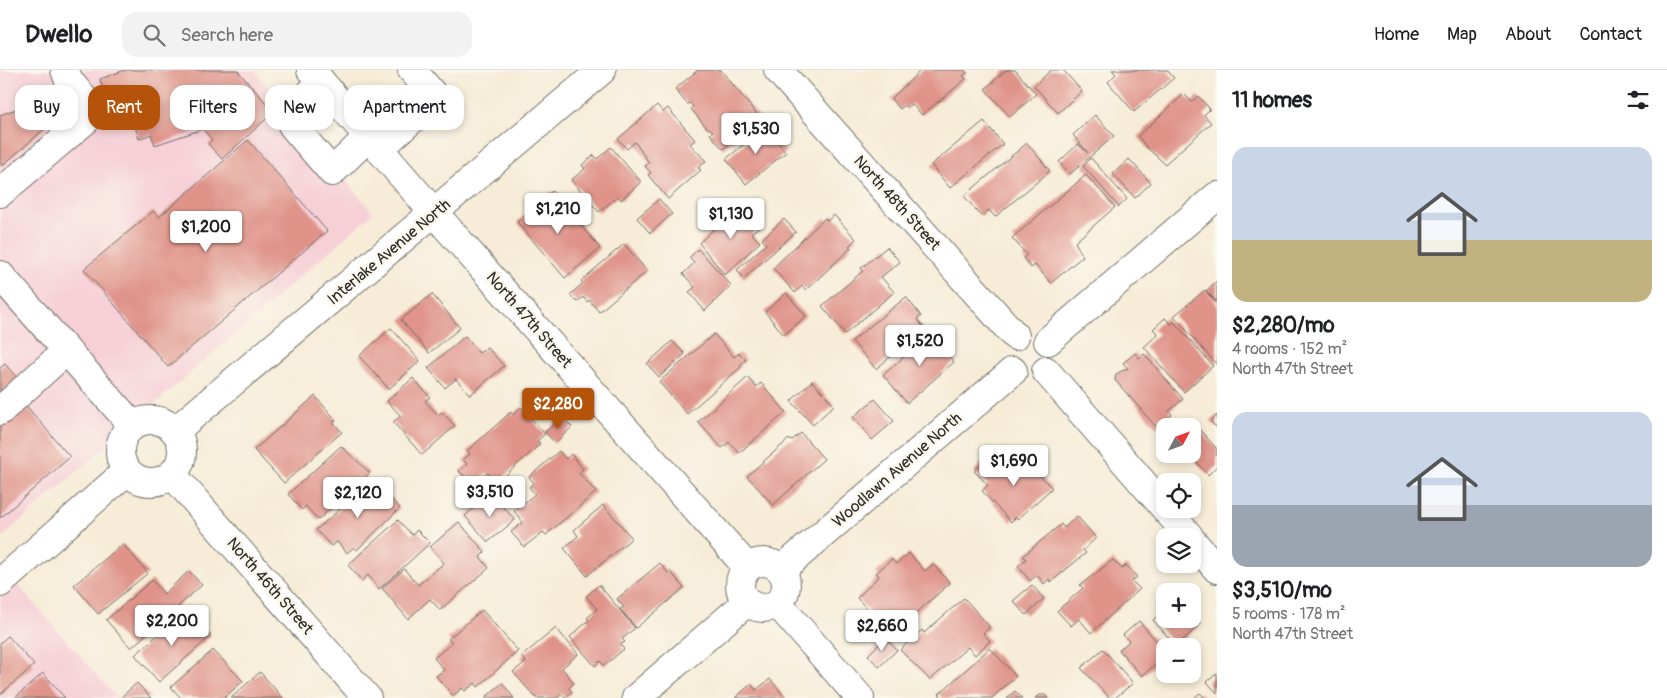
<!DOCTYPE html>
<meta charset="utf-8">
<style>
body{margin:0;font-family:Pangolin,sans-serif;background:#f2f2f2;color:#202124;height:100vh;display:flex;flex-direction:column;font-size:19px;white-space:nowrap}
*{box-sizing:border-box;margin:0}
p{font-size:16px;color:#757577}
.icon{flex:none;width:28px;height:28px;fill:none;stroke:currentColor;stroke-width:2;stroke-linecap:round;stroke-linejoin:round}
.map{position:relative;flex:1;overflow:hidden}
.side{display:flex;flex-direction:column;background:#fff;width:450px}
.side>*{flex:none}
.guide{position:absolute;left:15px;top:15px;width:475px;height:45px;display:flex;gap:10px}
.needle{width:32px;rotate:49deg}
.fabs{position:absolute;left:1156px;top:348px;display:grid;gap:10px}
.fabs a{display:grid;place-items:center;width:45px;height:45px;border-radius:10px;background:#fff;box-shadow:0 2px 8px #0003;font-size:25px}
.price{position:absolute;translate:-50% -42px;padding:0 11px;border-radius:5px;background:#fff;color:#222;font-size:16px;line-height:32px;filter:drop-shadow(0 1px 2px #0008)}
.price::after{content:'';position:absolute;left:50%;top:30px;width:15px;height:11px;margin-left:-8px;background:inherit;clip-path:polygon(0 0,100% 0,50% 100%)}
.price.selected{background:#b45309;color:#fff}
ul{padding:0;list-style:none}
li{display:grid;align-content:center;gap:10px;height:265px;padding:0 15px}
li span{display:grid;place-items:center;height:155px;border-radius:15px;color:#555}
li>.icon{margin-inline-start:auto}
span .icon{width:90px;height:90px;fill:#fffc;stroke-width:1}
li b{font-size:21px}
h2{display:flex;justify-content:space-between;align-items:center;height:60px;padding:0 15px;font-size:21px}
.pill{padding:0 18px;border-radius:15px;background:#fff;box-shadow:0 2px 8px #0003;font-size:18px;line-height:45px}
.pill.selected{background:#b45309;color:#fff}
header{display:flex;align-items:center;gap:30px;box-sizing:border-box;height:70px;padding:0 25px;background:#fff;border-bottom:1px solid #e0e0e0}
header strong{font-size:24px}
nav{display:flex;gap:28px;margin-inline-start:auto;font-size:18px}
.search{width:350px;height:45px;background:#f2f2f2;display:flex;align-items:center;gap:12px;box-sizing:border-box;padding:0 18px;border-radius:15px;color:#757577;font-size:19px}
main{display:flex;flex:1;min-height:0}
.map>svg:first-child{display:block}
.built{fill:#f6cfd7}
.building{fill:#df9389}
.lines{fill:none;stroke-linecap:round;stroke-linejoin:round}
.minor-casing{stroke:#726f67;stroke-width:30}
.minor{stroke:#fff;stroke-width:28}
.labels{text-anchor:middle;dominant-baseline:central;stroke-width:5;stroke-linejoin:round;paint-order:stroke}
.street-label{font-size:16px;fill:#2b2b2b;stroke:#fbf7ec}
</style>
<header>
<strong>Dwello</strong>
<div class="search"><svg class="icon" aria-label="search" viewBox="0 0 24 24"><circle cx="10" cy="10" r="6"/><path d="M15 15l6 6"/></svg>Search here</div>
<nav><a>Home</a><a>Map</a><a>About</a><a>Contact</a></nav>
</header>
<main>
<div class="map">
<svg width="1217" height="628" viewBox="0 0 1217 628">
<rect width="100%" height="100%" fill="#fbf7ec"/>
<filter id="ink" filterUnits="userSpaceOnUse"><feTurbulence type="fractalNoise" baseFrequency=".02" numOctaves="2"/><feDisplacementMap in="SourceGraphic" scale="10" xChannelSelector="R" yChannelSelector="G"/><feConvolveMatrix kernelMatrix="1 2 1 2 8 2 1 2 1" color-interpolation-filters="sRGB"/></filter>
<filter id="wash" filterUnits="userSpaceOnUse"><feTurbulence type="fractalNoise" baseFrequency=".0096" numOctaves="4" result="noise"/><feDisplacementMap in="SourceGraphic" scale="20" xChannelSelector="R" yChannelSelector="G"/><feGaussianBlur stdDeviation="1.12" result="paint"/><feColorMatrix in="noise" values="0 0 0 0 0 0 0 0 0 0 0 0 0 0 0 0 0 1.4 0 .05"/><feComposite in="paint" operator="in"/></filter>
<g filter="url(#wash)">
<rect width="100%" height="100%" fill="#f6ecd7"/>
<g class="built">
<polygon points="0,0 254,0 373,143 0,469"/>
<polygon points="0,494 37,537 117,628 0,628"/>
</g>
<g id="blocks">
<g class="building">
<polygon points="125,0 237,0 274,42 222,89 208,74 212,70 203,59 155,75 151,64 139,69 133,50 125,52 119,33 108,36 100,9"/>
<polygon points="698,0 721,0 760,48 723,79 710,64 713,61 706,57 691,39 693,37 690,33 687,34 675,19"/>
<polygon points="921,0 964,0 967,3 963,6 966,9 922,45 912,34 907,38 905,35 900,39 891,29"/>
<polygon points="1006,0 1015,0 1036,24 1010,47 985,19"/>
<polygon points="1051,0 1063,0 1082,21 1058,43 1034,16"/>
<polygon points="1112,0 1167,0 1174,8 1134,42 1108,12 1116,4"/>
<polygon points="1184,24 1192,32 1198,26 1210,39 1204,45 1211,53 1165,94 1145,76 1138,66"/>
<polygon points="55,25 66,40 2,96 0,93 0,45"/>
<polygon points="657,35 663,42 668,38 695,70 690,74 706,91 698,98 701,100 668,129 648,105 651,103 645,96 649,93 635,72 627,79 618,69"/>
<polygon points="1095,45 1114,66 1070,104 1059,92 1078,74 1088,83 1073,65"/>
<polygon points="984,51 1003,74 950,118 931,95"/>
<polygon points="765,57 786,82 746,114 726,89"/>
<polygon points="248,70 327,161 168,297 84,199 153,141 159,147"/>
<polygon points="1027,73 1050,101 995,147 989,140 981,146 964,126"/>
<polygon points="611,77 641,112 621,130 618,126 599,142 571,110 585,99 582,95 594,85 597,89"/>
<polygon points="1091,88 1127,129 1119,137 1083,96"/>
<polygon points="1129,89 1151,113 1135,128 1113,104"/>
<polygon points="1086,105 1115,137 1075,172 1083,186 1051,213 1035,195 1031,198 1023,188 1027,185 1012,168"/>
<polygon points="552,121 600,178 565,208 517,152"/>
<polygon points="659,129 672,144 650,163 637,148"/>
<polygon points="739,135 759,157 751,163 760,172 725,205 699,173"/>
<polygon points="834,145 856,169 849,176 851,178 806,220 802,216 795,223 773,198 825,148 827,151"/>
<polygon points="784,149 796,162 744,208 737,200 766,174 762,169"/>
<polygon points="624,174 647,201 599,242 589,230 587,232 583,227 577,232 570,225 583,213 581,211"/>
<polygon points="887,177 900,192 881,207 894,222 845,264 822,236 863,201 861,198"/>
<polygon points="698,179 731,215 705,241 689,222 695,217 683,204 694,193 689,188"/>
<polygon points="1217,211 1217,232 1206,221"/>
<polygon points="1205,220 1217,234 1217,295 1174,246"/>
<polygon points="786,223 806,246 784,265 765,242"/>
<polygon points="432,224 460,258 429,283 401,250"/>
<polygon points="906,227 921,246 917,249 924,258 876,299 852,271"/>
<polygon points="1165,248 1171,254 1174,252 1213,296 1184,322 1144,277 1158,264 1153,259"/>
<polygon points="391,258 420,291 389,319 359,286"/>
<polygon points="935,260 953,281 948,285 954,292 907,333 883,305"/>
<polygon points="714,264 734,287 739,283 746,290 740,295 741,297 687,344 659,312"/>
<polygon points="465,266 479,283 487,277 504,296 470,325 456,309 445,318 428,298"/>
<polygon points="672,271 685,284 659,307 647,294"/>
<polygon points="1135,283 1139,288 1144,284 1183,329 1169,341 1172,345 1157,358 1115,310 1116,304 1128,298 1123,293"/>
<polygon points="5,294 19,310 0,327 0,298"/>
<polygon points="748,307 756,317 761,313 786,342 739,383 729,372 722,378 698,352"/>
<polygon points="413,308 430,327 425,331 438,345 442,342 455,356 422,385 393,352 401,346 387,331"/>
<polygon points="812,311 834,335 813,355 791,331"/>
<polygon points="315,326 336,350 333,352 342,362 284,413 254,380"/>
<polygon points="875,329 894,351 872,370 853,347"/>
<polygon points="23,332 70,387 0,448 0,352"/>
<polygon points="521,337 545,364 537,371 540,374 496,414 488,403 471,414 459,401 467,394 463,390 470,384 467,381 511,342 513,345"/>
<polygon points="1217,345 1217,358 1210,351"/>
<polygon points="562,347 572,357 555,373 545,362"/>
<polygon points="1199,359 1217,379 1217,396 1208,405 1189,384 1192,384 1192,365"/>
<polygon points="801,363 824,389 773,435 747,406 789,369 791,371"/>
<polygon points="341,376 370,403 318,450 306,436 302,440 288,424"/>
<polygon points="559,381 566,389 571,384 583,399 579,403 596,422 546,465 543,462 524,477 511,462 523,452 514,441 535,424 529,417 534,413 529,407"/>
<polygon points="1026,381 1038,393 1033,398 1052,418 1018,449 1016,447 1011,452 982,421 988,415 974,401 984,391 998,407"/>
<polygon points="370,413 383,428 387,424 400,438 357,480 354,477 347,483 337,472 331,476 316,460"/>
<polygon points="491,423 515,450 488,472 465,446"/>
<polygon points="603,435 632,468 587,506 564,478 578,466 574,460"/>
<polygon points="1077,446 1096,468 1083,480 1086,483 1051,512 1049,509 1044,514 1037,505 1030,511 1018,496 1026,489 1023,486 1061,454 1064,458"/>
<polygon points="398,450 412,465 417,460 430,473 379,519 368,505 362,511 348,495"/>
<polygon points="459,452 485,482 480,487 489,498 440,540 430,529 408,549 382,518 404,499 418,515 444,493 430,477"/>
<polygon points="123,474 148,503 98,544 74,515"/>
<polygon points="909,483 925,501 933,494 950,513 891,565 857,528 879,506 876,503 892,489 896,494"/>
<polygon points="1113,490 1122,499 1126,495 1137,507 1132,511 1140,519 1091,563 1079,549 1071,556 1057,541 1083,518 1080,515"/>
<polygon points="660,493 668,503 670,501 684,518 636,558 620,539 624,537 617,529"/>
<polygon points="189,501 202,515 131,578 106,550 152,510 164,524"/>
<polygon points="599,515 635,558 622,569 625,572 620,575 624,579 604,596 600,591 595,596 570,567 589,550 587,548 597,539 586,526"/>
<polygon points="1032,515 1044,529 1026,545 1013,531"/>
<polygon points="964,528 990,557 983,563 990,571 975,585 968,577 930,610 900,580 922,560 924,563"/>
<polygon points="1165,528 1165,549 1192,549 1192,544 1201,554 1176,576 1153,550 1163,541 1157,534"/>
<polygon points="482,540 518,581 478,617 475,613 465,621 462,618 453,626 436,606 444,600 434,588 452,573 448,569"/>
<polygon points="182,544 194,558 199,553 211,566 159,612 135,585"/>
<polygon points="1139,551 1165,581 1165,586 1142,606 1119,580 1129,571 1123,565"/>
<polygon points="556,558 578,584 562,598 574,613 569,618 572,622 565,628 562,624 557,628 536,628 513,602 526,592 521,587"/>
<polygon points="8,566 34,595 0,625 0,573"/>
<polygon points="885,568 897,580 879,597 868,585"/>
<polygon points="990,578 1016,606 992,628 943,628 939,624"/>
<polygon points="1103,579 1133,613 1115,628 1110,628 1081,598"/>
<polygon points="213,580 243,611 224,628 181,628 171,617"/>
<polygon points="260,602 283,628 231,628"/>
<polygon points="43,603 65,628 15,628"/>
<polygon points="1217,603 1217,623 1207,612"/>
<polygon points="770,609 786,628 735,628 751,614 756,620"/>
<polygon points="137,613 151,628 120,628"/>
<polygon points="502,613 514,628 485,628"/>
<polygon points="1015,621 1022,628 1007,628"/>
<polygon points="1200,623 1205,628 1194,628"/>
<polygon points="1039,625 1045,625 1048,628 1035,628"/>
</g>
</g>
</g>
<g filter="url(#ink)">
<use href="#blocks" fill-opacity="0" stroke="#726f67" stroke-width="1"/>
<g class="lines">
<g class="minor-casing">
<g id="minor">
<polyline points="311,0 435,144 748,498"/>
<polyline points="778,0 1015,266"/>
<polyline points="319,9 292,55 332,102 369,66"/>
<polyline points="380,78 436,28 412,0"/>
<polyline points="0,123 95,42 69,11 65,0"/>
<polyline points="0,205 133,356"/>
<polyline points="1048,271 1217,126"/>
<polyline points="1046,301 1189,466"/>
<polyline points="0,341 66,281"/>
<circle cx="151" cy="381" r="31"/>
<polyline points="175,361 602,0"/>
<polyline points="172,404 367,628"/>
<polyline points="1192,471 1217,499"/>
<circle cx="763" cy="515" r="23"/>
<polyline points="781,500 1013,301"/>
<polyline points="0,513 127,401"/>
<polyline points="778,534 860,628"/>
<polyline points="636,628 747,532"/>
</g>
</g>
<use href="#minor" class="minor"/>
</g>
</g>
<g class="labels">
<g class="street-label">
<text transform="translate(897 133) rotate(48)">North 48th Street</text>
<text transform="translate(389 182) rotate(-40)">Interlake Avenue North</text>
<text transform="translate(529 250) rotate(49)">North 47th Street</text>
<text transform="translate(897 400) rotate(-41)">Woodlawn Avenue North</text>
<text transform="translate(270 516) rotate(49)">North 46th Street</text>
</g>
</g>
</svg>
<div class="fabs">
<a><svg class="needle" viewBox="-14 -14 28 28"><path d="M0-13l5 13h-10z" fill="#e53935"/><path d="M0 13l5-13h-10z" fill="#757577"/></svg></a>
<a><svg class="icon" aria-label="locate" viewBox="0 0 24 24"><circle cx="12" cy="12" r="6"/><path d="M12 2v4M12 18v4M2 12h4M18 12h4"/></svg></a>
<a><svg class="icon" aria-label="layers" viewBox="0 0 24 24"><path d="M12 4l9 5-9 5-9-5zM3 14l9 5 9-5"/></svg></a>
<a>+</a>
<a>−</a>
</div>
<b class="price" style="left:756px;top:85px">$1,530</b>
<b class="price" style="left:558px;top:165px">$1,210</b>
<b class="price" style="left:731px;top:170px">$1,130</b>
<b class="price" style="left:206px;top:183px">$1,200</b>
<b class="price" style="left:920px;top:297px">$1,520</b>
<b class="price selected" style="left:558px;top:360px">$2,280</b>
<b class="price" style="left:1014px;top:417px">$1,690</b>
<b class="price" style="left:490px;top:448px">$3,510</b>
<b class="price" style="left:358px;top:449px">$2,120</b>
<b class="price" style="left:172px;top:577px">$2,200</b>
<b class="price" style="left:882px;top:582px">$2,660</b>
<div class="guide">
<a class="pill">Buy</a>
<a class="pill selected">Rent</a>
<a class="pill">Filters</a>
<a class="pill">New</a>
<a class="pill">Apartment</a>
</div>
</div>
<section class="side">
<h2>11 homes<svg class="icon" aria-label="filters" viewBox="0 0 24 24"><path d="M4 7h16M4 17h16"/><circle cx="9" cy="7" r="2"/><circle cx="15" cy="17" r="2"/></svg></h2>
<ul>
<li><span style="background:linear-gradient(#c9d6e8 60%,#c2b280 0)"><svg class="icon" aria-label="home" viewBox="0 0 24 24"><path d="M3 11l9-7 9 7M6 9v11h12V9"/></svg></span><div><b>$2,280/mo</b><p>4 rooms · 152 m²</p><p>North 47th Street</p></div></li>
<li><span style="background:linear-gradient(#c9d6e8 60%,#9aa5b1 0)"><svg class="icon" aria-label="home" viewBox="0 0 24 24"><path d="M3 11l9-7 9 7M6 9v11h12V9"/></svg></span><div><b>$3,510/mo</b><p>5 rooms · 178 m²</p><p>North 47th Street</p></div></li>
</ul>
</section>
</main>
